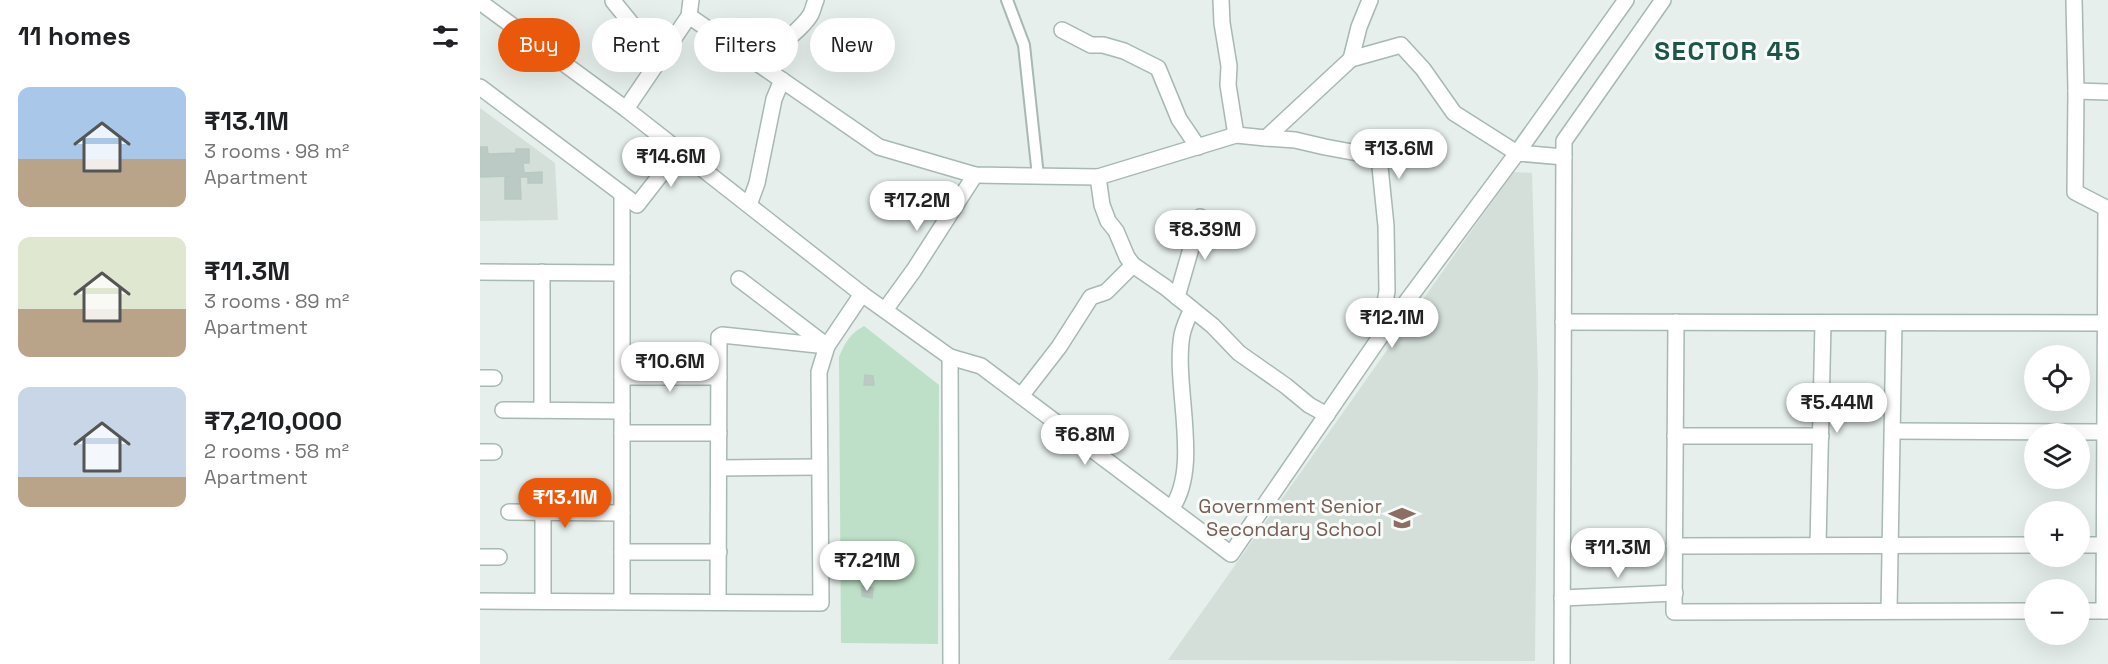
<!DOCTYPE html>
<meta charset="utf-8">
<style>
body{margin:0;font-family:"Space Grotesk",sans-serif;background:#f2f2f2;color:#202124;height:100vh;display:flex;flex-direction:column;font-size:22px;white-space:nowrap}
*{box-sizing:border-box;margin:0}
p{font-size:20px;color:#757577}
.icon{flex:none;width:33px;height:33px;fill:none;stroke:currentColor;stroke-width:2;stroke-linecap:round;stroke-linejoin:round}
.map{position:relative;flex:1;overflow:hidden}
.drawer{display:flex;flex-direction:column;background:#fff;width:480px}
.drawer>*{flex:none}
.hud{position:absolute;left:18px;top:18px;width:570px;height:54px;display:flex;gap:12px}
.fabs{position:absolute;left:1544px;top:345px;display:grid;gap:12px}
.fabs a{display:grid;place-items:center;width:66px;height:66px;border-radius:50%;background:#fff;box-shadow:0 6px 24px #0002;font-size:30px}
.price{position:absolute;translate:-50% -51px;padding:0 14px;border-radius:21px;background:#fff;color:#222;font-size:20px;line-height:39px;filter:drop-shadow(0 2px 3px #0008)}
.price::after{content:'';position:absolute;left:50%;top:36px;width:18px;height:14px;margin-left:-9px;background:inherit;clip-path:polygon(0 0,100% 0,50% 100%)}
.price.on{background:#ea580c;color:#fff}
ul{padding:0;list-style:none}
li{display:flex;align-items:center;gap:18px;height:150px;padding:0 18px}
li span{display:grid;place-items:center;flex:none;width:168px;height:120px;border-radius:12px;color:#555}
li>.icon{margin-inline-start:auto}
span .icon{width:72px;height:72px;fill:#fffc;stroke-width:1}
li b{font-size:26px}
h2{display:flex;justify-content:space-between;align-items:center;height:72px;padding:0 18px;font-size:26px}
.pill{padding:0 21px;border-radius:27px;background:#fff;box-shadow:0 6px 24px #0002;font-size:21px;line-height:54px}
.pill.on{background:#ea580c;color:#fff}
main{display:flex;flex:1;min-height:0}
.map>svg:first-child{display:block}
.built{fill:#d4dfda}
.green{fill:#bfe0c8}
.building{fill:#bbcac4;stroke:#b8c9c2;stroke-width:1.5}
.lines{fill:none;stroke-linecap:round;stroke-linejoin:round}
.pedestrian-casing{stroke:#a8b8b2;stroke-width:14}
.minor-casing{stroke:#a8b8b2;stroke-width:18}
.pedestrian{stroke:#fff;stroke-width:10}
.minor{stroke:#fff;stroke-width:15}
.labels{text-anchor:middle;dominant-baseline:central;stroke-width:6;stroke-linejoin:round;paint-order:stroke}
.education-label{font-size:20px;fill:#785e54;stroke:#f7fbf9;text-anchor:end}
.district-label{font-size:26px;font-weight:bold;letter-spacing:1.5px;fill:#1f5548;stroke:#f7fbf9}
</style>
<main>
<section class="drawer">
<h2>11 homes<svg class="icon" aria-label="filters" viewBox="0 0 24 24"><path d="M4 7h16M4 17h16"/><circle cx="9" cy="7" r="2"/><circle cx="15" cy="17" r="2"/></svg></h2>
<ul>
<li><span style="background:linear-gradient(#a9c7e8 60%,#b9a48a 0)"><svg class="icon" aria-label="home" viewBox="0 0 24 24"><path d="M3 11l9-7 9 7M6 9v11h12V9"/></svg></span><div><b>₹13.1M</b><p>3 rooms · 98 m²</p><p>Apartment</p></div></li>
<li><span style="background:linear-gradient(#dfe7d0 60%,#b9a48a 0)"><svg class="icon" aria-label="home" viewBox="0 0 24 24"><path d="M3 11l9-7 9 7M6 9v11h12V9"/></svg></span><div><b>₹11.3M</b><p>3 rooms · 89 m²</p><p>Apartment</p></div></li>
<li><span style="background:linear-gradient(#c9d6e8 75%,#b9a48a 0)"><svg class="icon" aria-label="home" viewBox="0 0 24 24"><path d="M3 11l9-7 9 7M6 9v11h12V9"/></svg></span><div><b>₹7,210,000</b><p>2 rooms · 58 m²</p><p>Apartment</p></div></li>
</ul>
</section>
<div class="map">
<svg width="1628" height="664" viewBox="0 0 1628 664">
<rect width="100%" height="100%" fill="#e6efeb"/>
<g class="built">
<polygon points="0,108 75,163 78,220 0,221"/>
<polygon points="1033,172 1052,173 1058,377 1055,661 688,660"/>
</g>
<path class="green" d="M384 326 459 385 458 644 361 643 359 357C365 342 370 334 384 326Z"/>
<g class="building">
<polygon points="0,147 7,147 8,154 36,153 36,149 49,149 49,163 43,163 44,173 62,172 62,183 48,183 48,177 40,177 41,199 25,199 25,178 31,176 0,177"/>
<polygon points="385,375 393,376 394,385 384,385"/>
<polygon points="382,586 393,588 392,598 382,596"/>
</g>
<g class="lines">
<g class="pedestrian-casing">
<polyline id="pedestrian" points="527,0 544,45 558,176"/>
</g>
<g class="minor-casing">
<g id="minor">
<polyline points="741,0 742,23 749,66 748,85 756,135"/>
<polyline points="1594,0 1596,91 1595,192 1628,209"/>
<polyline points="133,1 155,28 183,55"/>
<polyline points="0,2 146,109 382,294 470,357 471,664"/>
<polyline points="209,16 399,147 495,175 618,177 756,135 786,138 871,59 921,45 943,69 974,113 1037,153 1146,0"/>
<polyline points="582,30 611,45 623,45 644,51 678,68 699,119 718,147"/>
<polyline points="871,59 879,27 890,0"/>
<path d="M280 65C294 48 322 30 331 14 333 10 334 4 336 0"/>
<polyline points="0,87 157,205 200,150"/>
<polyline points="1596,91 1628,92"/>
<polyline points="146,109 209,16 211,0"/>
<polyline points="786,138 815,140 845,147 899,157 906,226 907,291 899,337"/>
<polyline points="618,177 622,205 628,221 636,231 647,257 653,265 685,287 733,326 759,353 806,386 829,405 847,415"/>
<polyline points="269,205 277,183 294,99 302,80"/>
<polyline points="0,272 142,273"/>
<polyline points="259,279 347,346"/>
<polyline points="697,297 720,217"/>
<polyline points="405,310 434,270 495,175"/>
<polyline points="1083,322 1625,323"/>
<polyline points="1196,322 1194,612 1554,611"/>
<polyline points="470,357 501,366 751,554 898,340 1037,153 1084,157"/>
<polyline points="142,377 239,377"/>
<polyline points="0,378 14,378"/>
<polyline points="541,396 579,347 611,297 626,292 653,265"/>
<polyline points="23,410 142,411"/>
<polyline points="62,410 62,272"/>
<polyline points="1413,431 1628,432"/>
<polyline points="142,433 239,433"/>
<polyline points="1195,436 1341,436"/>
<polyline points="0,452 14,452"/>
<polyline points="239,468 339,467"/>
<path d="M691 509C722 467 693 386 702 335 704 326 708 317 712 309"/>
<polyline points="29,512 142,513"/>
<polyline points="63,512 63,601"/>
<polyline points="1338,545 1343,323"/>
<polyline points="1599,545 1624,545"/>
<polyline points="1194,546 1554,545"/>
<polyline points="142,552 239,552"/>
<polyline points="0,557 19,557"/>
<polyline points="1082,598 1195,593"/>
<polyline points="0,601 341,603 339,372 347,346 382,294"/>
<polyline points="142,601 142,194"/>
<polyline points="238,602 239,337 242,335 347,346"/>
<polyline points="1409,611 1414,323"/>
<polyline points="1599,611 1628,611"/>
<polyline points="1624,611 1626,209"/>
<polyline points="1082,664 1084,141 1183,0"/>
</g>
</g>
<use href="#pedestrian" class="pedestrian"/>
<use href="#minor" class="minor"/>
</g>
<defs>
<g id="school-bare" transform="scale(2.07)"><path d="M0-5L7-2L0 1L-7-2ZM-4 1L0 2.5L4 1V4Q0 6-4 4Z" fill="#8d6e63" stroke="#f7fbf9" stroke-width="2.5" paint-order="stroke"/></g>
</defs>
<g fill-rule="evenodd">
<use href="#school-bare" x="922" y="518"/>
</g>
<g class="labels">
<g class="education-label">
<text x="902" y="506">Government Senior<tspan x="902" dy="23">Secondary School</tspan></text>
</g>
<g class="district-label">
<text x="1248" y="51">SECTOR 45</text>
</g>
</g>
</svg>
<div class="fabs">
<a><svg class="icon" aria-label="locate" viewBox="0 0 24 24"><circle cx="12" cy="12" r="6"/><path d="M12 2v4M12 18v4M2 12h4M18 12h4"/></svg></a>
<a><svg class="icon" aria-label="layers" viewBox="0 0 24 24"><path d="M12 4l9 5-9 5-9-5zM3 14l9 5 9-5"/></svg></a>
<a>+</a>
<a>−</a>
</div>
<b class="price" style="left:919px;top:180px">₹13.6M</b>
<b class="price" style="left:191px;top:188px">₹14.6M</b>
<b class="price" style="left:437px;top:232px">₹17.2M</b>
<b class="price" style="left:725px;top:261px">₹8.39M</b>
<b class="price" style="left:912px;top:349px">₹12.1M</b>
<b class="price" style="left:190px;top:393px">₹10.6M</b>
<b class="price" style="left:1357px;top:434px">₹5.44M</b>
<b class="price" style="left:605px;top:466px">₹6.8M</b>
<b class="price on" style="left:85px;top:529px">₹13.1M</b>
<b class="price" style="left:1138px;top:579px">₹11.3M</b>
<b class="price" style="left:387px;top:592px">₹7.21M</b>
<div class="hud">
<a class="pill on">Buy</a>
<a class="pill">Rent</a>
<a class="pill">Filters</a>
<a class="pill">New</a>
</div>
</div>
</main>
